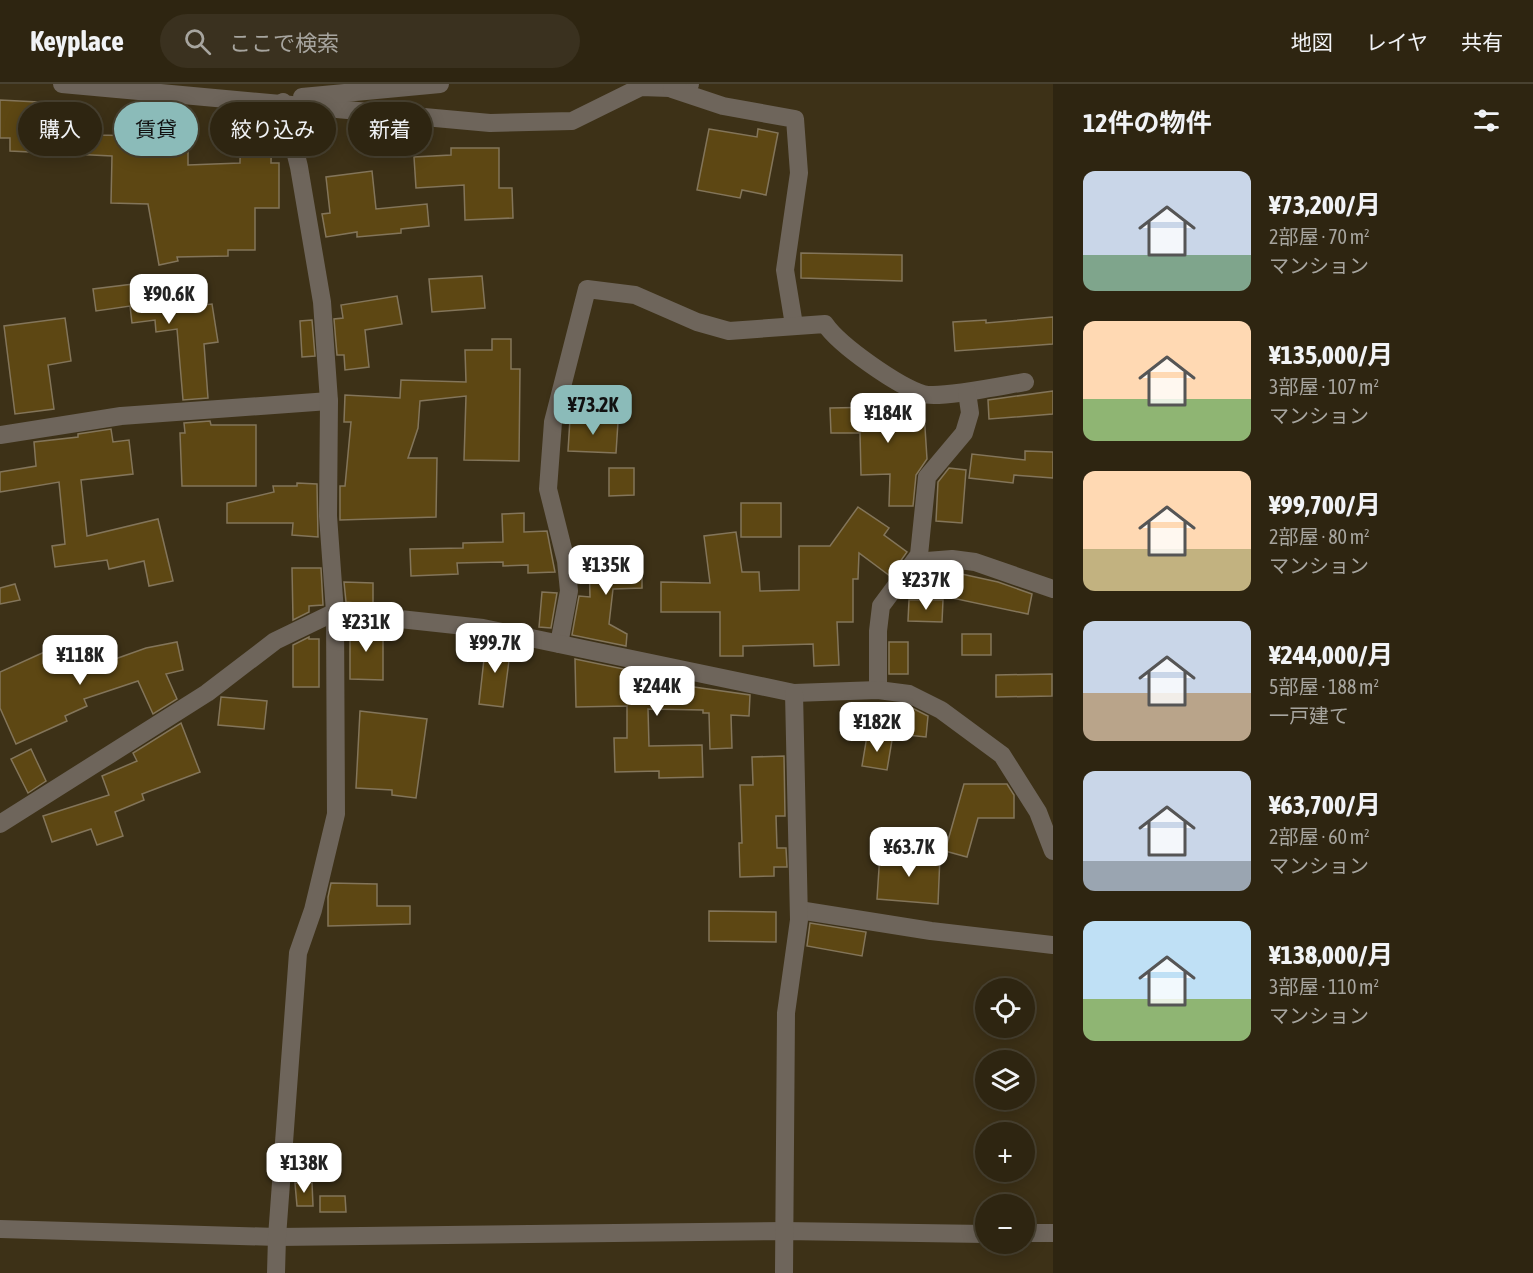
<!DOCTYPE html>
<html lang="ja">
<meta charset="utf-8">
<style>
body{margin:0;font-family:"Asap Condensed","Noto Sans JP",sans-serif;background:#3a311f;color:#f1f3f6;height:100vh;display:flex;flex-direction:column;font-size:22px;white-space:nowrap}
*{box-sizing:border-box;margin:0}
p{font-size:20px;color:#a7a59f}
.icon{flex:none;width:33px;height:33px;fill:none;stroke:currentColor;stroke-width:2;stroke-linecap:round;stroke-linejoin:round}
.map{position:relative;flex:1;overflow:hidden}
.side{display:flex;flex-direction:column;background:#2e2511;width:480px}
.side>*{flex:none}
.top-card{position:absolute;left:18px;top:18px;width:570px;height:54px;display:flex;gap:12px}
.tools{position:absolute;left:975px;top:894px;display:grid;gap:12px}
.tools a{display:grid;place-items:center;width:60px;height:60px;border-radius:50%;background:#2e2511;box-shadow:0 3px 15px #0003,0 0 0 2px #494231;font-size:30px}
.price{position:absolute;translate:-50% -51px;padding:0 14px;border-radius:12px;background:#fff;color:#222;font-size:20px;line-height:39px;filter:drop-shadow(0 2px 3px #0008)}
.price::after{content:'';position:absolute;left:50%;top:36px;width:18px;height:14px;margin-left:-9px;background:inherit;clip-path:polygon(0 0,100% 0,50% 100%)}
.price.current{background:#8bbbb9;color:#111}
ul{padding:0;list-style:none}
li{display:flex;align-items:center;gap:18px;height:150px;padding:0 30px}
li span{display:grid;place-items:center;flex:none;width:168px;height:120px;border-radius:12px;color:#555}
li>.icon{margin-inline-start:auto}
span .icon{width:72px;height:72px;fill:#fffc;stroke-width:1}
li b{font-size:26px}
h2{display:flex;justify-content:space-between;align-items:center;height:72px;padding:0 30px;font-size:26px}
.pill{padding:0 21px;border-radius:27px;background:#2e2511;box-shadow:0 3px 15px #0003,0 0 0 2px #494231;font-size:21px;line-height:54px}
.pill.current{background:#8bbbb9;color:#111}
header{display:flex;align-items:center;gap:36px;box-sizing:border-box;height:84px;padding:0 30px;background:#2e2511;border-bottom:2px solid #494231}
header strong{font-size:28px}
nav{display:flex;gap:33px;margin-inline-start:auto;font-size:21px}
.search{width:420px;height:54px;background:#3a311f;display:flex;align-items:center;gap:15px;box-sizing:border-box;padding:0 21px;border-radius:33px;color:#a7a59f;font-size:22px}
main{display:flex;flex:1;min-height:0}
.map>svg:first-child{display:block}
.building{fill:#5d4713;stroke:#83755a;stroke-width:1.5}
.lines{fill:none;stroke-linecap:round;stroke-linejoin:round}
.minor{stroke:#6e655b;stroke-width:18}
</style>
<header>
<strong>Keyplace</strong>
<div class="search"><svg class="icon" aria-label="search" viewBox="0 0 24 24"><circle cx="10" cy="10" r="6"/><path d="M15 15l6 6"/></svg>ここで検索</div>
<nav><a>地図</a><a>レイヤ</a><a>共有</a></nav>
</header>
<main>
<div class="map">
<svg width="1053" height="1189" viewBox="0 0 1053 1189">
<rect width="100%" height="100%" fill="#3d3117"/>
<g class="building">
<polygon points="0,16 38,18 37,33 95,36 94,51 151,52 151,24 188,24 188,81 240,79 241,28 272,30 271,79 279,79 279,124 255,124 255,166 228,166 228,172 177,173 178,177 159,181 148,120 111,119 112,72 10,67 10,54 0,54"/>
<polygon points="709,45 757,53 758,45 778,49 766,111 742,106 740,114 697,106"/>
<polygon points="451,64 499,64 499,104 512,104 513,134 465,136 464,101 416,104 414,73 451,71"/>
<polygon points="372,87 376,125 427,120 429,142 401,145 401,149 357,153 357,148 326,153 322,130 330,129 326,93"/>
<polygon points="801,169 902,171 902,197 801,194"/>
<polygon points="482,192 485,224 432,228 429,195"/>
<polygon points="174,195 178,224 212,220 218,258 204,260 208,314 183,316 177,245 156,248 155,236 132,239 130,222 96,227 93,205"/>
<polygon points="397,212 402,240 365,246 369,283 345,286 344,271 337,271 334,235 343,234 341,221"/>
<polygon points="1053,233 1053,260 955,267 953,238 986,236 986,239"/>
<polygon points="65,234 71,277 48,281 54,325 15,330 4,242"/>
<polygon points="312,236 315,272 302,273 300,237"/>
<polygon points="492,255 511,255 511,285 520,285 519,377 464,376 466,312 420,317 418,344 408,374 437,374 436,433 340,436 340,402 345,402 351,338 344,338 345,311 400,314 401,296 466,298 465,266 492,266"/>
<polygon points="1053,307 1053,330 989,335 988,316"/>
<polygon points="910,317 911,329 924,328 927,375 916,391 913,422 889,422 890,390 861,391 860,349 831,349 830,324 880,323 879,320"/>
<polygon points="570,335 618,338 616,369 568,367"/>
<polygon points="210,337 211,341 256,341 256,402 182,402 180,349 185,349 184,339"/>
<polygon points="111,345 113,358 129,356 133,390 81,396 87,452 158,435 173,497 149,502 144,477 109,485 107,476 55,483 52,462 65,460 59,398 0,408 0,388 36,382 34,358 78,353 78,350"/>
<polygon points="1025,367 1053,368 1053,394 1014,391 1013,399 969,394 972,370 1025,376"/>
<polygon points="609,384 634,384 634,411 609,412"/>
<polygon points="949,384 966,386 962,439 936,437 938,398"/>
<polygon points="297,399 317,400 318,453 292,451 293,439 227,439 227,419 274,408 273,402 297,402"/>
<rect x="741" y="419" width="40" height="34"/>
<polygon points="858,423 889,444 884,451 907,468 890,492 859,469 858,495 853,495 853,538 837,538 839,581 814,582 813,560 743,562 743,572 720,572 720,528 661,528 661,498 710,499 704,452 736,448 742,488 759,488 760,507 799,506 799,462 830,462"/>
<polygon points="524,429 524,448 547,447 555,488 528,489 528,481 503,482 503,478 457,479 458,490 411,492 410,465 463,464 463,459 503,458 502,430"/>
<polygon points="642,470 642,504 613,505 609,540 627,550 626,562 572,551 579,512 590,513 589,471"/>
<polygon points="292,484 321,484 323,521 309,522 309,528 293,536"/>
<polygon points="957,489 998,498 1032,510 1028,530 952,514"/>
<polygon points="344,498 373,499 373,521 346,518"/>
<polygon points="15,500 20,516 0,520 0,504"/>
<polygon points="542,508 557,509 551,544 539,543"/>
<polygon points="909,516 943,516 942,538 908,537"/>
<polygon points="350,541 383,545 383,596 350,595"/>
<rect x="962" y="550" width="29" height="21"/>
<polygon points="309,553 309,555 319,555 319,603 293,603 293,561"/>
<polygon points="486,557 511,561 503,623 479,620"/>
<polygon points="177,558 183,586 166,590 177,615 153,630 138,597 84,615 87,622 65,632 67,637 16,660 0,624 0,588 60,561 73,590 146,564"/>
<rect x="889" y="558" width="19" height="32"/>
<polygon points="575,575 648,590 648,603 694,603 750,611 749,632 731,631 732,664 710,665 709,629 703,629 703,626 648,625 649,662 702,661 703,693 659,694 659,687 615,688 614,654 627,654 627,622 576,623"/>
<polygon points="1052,590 1052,612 996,613 996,591"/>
<polygon points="221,613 267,617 264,645 218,641"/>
<polygon points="890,619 906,621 928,632 926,653 887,649"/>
<polygon points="360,627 427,635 416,714 392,711 392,706 356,704"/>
<polygon points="181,639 200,688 142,710 144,716 115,728 123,752 97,761 91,745 52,758 43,732 109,711 102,692 137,677 133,669"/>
<polygon points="867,652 892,656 887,686 862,682"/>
<polygon points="31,665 46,697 28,709 11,675"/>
<polygon points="784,672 785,732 776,732 777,764 786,764 787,783 774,783 774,792 740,793 739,759 742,759 740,701 753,701 752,673"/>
<polygon points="964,700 1007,700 1014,711 1014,734 978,734 967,773 945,767"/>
<polygon points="880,769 940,772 938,820 877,815"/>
<polygon points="331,799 377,800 377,822 410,822 410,840 328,842 328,813"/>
<polygon points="709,827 776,828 776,858 709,857"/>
<polygon points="810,839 866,848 862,872 807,862"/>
<polygon points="295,1099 312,1099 313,1122 297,1122"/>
<polygon points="320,1112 345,1112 346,1128 320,1128"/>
</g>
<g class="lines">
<g class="minor">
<polyline points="62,0 490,39 572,37 641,3 670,4 690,0"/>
<polyline points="672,5 723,22 795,35 799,89 785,186 794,241"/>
<polyline points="302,13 440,0"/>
<polyline points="0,351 121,332 329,317"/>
<polyline points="914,478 952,475 975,478 1053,505"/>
<path d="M559 560 569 507 566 477 548 405 553 338 587 205 635 211 697 238 729 247 825 240C840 262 898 302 923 310 939 315 1006 301 1025 298"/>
<polyline points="878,606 878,547 881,522 919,471 927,393 964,349 970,329 967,308"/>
<polyline points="0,740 207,609 275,557 335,528 483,544 794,609 878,606 909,610 941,626 1002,671 1038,728 1053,767"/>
<polyline points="799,826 931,847 1053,861"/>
<polyline points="0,1145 277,1153 784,1147 986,1150"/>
<polyline points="1024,1149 1053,1149"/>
<polyline points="276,1189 277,1153 298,869 313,826 336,730 335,528 328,432 329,317 322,218 299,83 283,18"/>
<polyline points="784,1189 786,929 799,836 794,609"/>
</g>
</g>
</svg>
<div class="tools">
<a><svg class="icon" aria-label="locate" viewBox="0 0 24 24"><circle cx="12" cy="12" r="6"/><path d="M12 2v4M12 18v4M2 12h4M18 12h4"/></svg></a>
<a><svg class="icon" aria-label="layers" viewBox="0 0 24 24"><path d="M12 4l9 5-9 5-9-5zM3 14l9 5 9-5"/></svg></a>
<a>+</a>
<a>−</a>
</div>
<b class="price" style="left:169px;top:241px">¥90.6K</b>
<b class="price current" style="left:593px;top:352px">¥73.2K</b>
<b class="price" style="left:888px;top:360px">¥184K</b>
<b class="price" style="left:606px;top:512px">¥135K</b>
<b class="price" style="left:926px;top:527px">¥237K</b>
<b class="price" style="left:366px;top:569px">¥231K</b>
<b class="price" style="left:495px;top:590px">¥99.7K</b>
<b class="price" style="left:80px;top:602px">¥118K</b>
<b class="price" style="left:657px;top:633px">¥244K</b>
<b class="price" style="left:877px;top:669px">¥182K</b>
<b class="price" style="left:909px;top:794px">¥63.7K</b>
<b class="price" style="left:304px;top:1110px">¥138K</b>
<div class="top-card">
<a class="pill">購入</a>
<a class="pill current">賃貸</a>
<a class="pill">絞り込み</a>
<a class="pill">新着</a>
</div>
</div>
<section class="side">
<h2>12件の物件<svg class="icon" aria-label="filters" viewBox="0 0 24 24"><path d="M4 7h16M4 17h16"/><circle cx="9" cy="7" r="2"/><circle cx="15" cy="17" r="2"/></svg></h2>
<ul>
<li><span style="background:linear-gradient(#c9d6e8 70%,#7fa58c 0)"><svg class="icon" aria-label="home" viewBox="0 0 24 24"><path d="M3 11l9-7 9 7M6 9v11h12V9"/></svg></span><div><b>¥73,200/月</b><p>2部屋 · 70 m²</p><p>マンション</p></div></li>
<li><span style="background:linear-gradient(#ffd9b3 65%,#8fb573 0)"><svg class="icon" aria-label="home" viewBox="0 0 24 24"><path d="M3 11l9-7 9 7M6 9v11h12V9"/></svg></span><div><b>¥135,000/月</b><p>3部屋 · 107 m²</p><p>マンション</p></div></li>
<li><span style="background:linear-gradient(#ffd9b3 65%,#c2b280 0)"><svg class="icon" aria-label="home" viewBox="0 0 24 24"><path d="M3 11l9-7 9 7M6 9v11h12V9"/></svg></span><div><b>¥99,700/月</b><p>2部屋 · 80 m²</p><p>マンション</p></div></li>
<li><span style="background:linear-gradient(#c9d6e8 60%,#b9a48a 0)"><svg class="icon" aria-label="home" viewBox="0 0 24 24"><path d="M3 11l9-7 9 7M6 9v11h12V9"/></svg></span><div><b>¥244,000/月</b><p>5部屋 · 188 m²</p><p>一戸建て</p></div></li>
<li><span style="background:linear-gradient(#c9d6e8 75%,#9aa5b1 0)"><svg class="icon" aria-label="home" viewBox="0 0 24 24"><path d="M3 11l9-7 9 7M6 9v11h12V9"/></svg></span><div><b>¥63,700/月</b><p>2部屋 · 60 m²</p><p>マンション</p></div></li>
<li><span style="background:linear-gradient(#bfe0f5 65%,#8fb573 0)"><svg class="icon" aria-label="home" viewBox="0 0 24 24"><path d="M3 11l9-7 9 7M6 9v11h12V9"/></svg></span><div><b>¥138,000/月</b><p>3部屋 · 110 m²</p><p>マンション</p></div></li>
</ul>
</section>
</main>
